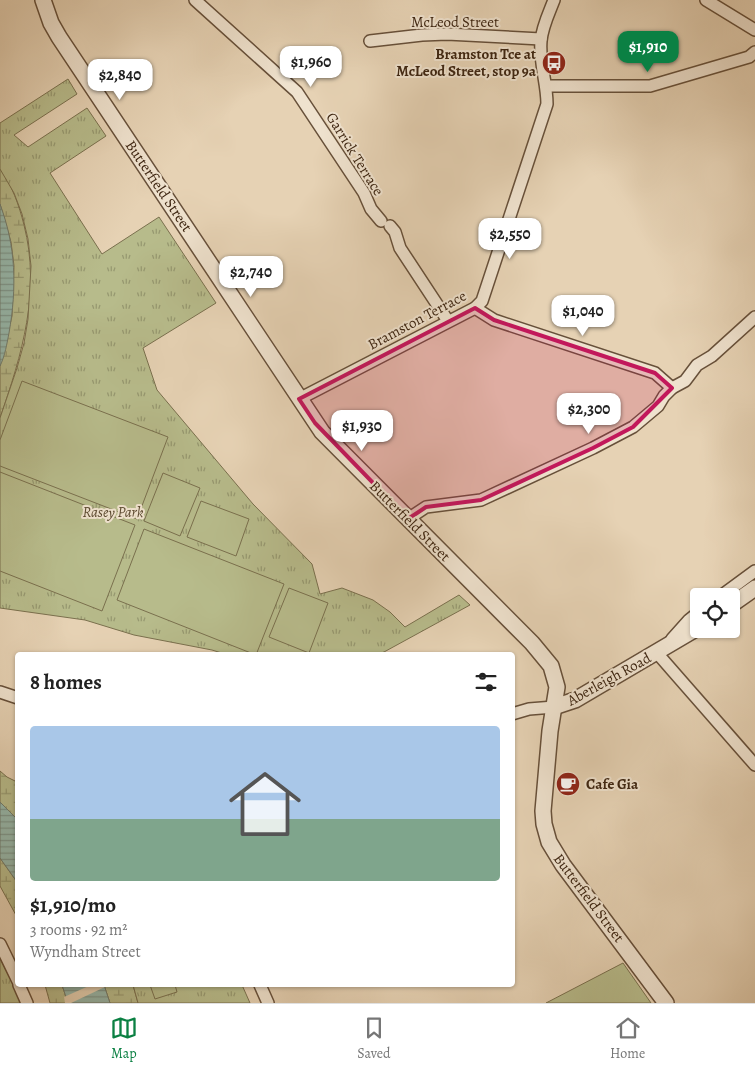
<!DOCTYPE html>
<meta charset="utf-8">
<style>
body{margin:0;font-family:Alegreya,serif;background:#f6f6f6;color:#222;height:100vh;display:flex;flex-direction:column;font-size:19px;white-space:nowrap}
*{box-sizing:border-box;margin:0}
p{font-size:16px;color:#767676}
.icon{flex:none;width:28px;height:28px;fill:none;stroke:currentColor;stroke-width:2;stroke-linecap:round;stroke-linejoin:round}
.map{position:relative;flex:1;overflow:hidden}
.side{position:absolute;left:15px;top:652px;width:500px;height:335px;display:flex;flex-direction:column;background:#fff;border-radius:5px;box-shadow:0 1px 4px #0004}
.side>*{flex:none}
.fabs{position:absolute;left:690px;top:588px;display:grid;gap:10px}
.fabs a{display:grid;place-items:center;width:50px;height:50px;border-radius:5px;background:#fff;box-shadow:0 1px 4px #0004;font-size:25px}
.price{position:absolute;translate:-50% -42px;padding:0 11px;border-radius:10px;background:#fff;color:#222;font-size:16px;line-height:32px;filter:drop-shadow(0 1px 2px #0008)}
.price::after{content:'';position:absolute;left:50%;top:30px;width:15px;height:11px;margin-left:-8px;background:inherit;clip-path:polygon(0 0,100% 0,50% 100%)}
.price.active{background:#0b8043;color:#fff}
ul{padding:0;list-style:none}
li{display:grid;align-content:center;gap:10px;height:265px;padding:0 15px}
li span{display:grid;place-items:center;height:155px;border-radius:5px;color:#555}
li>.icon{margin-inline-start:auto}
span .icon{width:90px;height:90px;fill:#fffc;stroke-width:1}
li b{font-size:21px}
h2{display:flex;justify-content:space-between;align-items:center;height:60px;padding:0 15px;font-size:21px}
.tab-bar{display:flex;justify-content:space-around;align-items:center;height:70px;border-top:1px solid #e0e0e0;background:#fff;font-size:14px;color:#767676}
.tab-bar a{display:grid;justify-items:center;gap:2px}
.tab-bar .active{color:#0b8043}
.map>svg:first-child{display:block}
.wetland{fill:url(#wetland-marsh);stroke:#7a704e}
.park{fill:url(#park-tufts);stroke:#7a704e}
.garden{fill:#b7bb8b;stroke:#7a704e}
.water{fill:url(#water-rules);stroke:#727d6e}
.pier{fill:#e6d2b4}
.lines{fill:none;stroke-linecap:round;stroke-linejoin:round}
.minor-casing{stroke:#67503a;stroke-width:14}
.tertiary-casing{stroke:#67503a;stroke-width:18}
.minor{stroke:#efe2ce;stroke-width:11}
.tertiary{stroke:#efe2ce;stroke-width:15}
.marked{fill:#c2185b;fill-opacity:0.2;stroke:#c2185b;stroke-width:4;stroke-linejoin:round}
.labels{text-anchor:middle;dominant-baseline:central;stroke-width:4;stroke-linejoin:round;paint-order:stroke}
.street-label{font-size:15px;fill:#3d2511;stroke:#efe2ce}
.poi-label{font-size:15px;font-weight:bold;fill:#3d2511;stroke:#efe2ce;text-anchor:end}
.park-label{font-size:15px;font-style:italic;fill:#5c4a30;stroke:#efe2ce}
</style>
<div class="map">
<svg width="755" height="1003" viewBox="0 0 755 1003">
<defs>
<pattern id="wetland-marsh" width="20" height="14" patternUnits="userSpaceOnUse" patternTransform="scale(1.25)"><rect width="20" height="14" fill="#b7bb8b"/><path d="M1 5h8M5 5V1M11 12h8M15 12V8" fill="none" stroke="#969870"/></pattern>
<pattern id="park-tufts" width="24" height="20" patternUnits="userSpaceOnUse" patternTransform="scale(1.25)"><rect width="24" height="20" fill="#b7bb8b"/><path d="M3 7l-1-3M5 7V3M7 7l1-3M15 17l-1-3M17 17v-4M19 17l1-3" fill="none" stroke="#969870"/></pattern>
<pattern id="water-rules" width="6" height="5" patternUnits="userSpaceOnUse" patternTransform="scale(1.25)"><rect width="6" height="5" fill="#96b8ac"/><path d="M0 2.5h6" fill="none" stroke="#7c958b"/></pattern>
</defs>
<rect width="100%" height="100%" fill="#e6d2b4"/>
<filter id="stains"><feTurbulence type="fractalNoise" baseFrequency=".004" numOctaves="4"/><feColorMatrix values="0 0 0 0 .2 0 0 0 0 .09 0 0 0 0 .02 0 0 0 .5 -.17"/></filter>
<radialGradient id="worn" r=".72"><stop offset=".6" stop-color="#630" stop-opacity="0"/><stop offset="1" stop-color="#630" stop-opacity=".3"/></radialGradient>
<g class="wetland">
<path d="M0 169C12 185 19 205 24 225 41 292 22 354 0 418V366L12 316 14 266 11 242 0 204Z"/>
<polygon points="0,771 7,777 17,782 17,819 0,802"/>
<polygon points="0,858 17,882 17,917 0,886"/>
<polygon points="45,985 62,985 68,1003 50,1003"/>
<polygon points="104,985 133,985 138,1003 110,1003"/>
</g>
<g class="park">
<polygon points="68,79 77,94 14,135 28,147 87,108 106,136 50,173 102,254 159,217 216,303 143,348 157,390 253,504 312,564 320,594 342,588 373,600 390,612 405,627 459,595 470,605 384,652 375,655 228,655 212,650 134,635 85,620 0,608 0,418 17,368 24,343 28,319 31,266 28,239 22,214 14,193 0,169 0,123"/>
<polygon points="0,958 21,1001 21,1003 0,1003"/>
<polygon points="133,985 242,985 250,1003 138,1003"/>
</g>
<g class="garden">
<polygon points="22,381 168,437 137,519 0,466 0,440"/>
<polygon points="0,472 135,525 102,611 0,571"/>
<polygon points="163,473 200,488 180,536 144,521"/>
<polygon points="201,501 249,519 236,556 187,537"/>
<polygon points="144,529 284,584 256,655 117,600"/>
<polygon points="289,588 328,603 309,653 269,637"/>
<polygon points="623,963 651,1003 546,1003"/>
<polygon points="150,985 175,985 177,992 155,999"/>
</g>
<g class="water">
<path d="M0 204C16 247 17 287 9 333 7 343 5 356 0 366Z"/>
<polygon points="0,802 17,819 17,882 0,858"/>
<polygon points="62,985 104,985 110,1003 68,1003"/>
</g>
<polygon class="pier" points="91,985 107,986 71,1003 65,1003 64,997"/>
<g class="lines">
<g class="minor-casing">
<g id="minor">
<polyline points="195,0 297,92 364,193 371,209 381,221"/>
<polyline points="706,0 755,30"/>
<polyline points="370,41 422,35 447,34 541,39"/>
<polyline points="546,86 650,86 749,57 755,52"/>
<polyline points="390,226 395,232 400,248 448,321"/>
<polyline points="475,308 494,320 655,373 672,388"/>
<path d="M299 399 475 308 482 301 547 104C547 83 539 62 541 41 542 27 549 13 554 0"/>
<polyline points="408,519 426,507 481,500 593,448 633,427 658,406 664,396 672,388 685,381 697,365 712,356 755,317"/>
<polyline points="721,596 755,571"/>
<polyline points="672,639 689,620 699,612"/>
<polyline points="657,653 755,765"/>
<polyline points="0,692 18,698"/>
<polyline points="512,714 529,709 554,707"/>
<polyline points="0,944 18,981"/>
<polyline points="19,985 27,1003"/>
<polyline points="260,985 268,1003"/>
</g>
</g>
<g class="tertiary-casing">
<g id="tertiary">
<polyline points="43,0 51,23 59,37 322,432 532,643 551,666 557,687 550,731 543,811 544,824 549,842 563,865 666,1003"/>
<polyline points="731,605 755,588"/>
<polyline points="554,707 575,700 699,627"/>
</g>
</g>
<use href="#minor" class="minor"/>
<use href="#tertiary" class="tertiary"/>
</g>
<path class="marked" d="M475 308 494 320 655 373 672 388 633 427 593 448 481 500 426 507 408 519 315 423 299 399Z"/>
<defs>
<g id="bus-disc" transform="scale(1.25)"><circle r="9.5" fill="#8f2418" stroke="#efe2ce"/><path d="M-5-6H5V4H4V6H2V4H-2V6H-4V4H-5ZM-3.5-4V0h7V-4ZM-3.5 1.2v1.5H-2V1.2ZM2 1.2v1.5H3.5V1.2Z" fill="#fff"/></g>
<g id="cafe-disc" transform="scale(1.25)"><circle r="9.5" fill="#8f2418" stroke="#efe2ce"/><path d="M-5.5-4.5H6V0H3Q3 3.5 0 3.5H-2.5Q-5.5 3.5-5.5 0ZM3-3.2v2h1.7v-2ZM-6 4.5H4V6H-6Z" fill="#fff"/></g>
</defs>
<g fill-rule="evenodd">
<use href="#bus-disc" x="554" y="63"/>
<use href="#cafe-disc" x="568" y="784"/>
</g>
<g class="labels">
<g class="street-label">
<text x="455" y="22">McLeod Street</text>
<text transform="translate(355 154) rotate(58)">Garrick Terrace</text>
<text transform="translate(159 186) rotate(56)">Butterfield Street</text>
<text transform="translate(417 320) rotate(-28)">Bramston Terrace</text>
<text transform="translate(410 521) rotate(45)">Butterfield Street</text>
<text transform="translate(609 679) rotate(-29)">Aberleigh Road</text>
<text transform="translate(589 898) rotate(53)">Butterfield Street</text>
</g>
<g class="poi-label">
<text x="536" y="54">Bramston Tce at<tspan x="536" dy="17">McLeod Street, stop 9a</tspan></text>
<text x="586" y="784" text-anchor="start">Cafe Gia</text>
</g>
<g class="park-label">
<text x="113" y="512">Rasey Park</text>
</g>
</g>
<rect width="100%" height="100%" filter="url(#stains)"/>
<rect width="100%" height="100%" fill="url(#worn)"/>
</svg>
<div class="fabs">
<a><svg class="icon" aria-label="locate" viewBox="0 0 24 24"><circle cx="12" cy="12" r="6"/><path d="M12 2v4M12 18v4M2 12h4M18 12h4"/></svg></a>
</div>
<b class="price active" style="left:648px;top:73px">$1,910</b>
<b class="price" style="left:311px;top:88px">$1,960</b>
<b class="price" style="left:120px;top:101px">$2,840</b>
<b class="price" style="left:510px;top:260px">$2,550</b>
<b class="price" style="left:251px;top:298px">$2,740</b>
<b class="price" style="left:583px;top:337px">$1,040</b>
<b class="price" style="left:589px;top:435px">$2,300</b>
<b class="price" style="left:362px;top:452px">$1,930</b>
<section class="side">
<h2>8 homes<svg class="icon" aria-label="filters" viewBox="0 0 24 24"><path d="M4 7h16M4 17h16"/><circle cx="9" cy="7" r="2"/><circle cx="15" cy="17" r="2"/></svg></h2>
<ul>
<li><span style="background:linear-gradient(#a9c7e8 60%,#7fa58c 0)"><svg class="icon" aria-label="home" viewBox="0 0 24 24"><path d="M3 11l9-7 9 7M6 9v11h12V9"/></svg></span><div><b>$1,910/mo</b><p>3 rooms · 92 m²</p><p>Wyndham Street</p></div></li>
</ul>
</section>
</div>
<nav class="tab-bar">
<a class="active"><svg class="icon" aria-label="map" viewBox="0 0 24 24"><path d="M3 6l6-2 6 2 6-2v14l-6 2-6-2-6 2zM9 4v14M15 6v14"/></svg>Map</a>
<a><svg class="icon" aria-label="saved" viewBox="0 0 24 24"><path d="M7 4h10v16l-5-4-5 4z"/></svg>Saved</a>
<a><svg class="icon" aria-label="home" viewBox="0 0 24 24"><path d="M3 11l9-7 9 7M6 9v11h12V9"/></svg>Home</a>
</nav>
